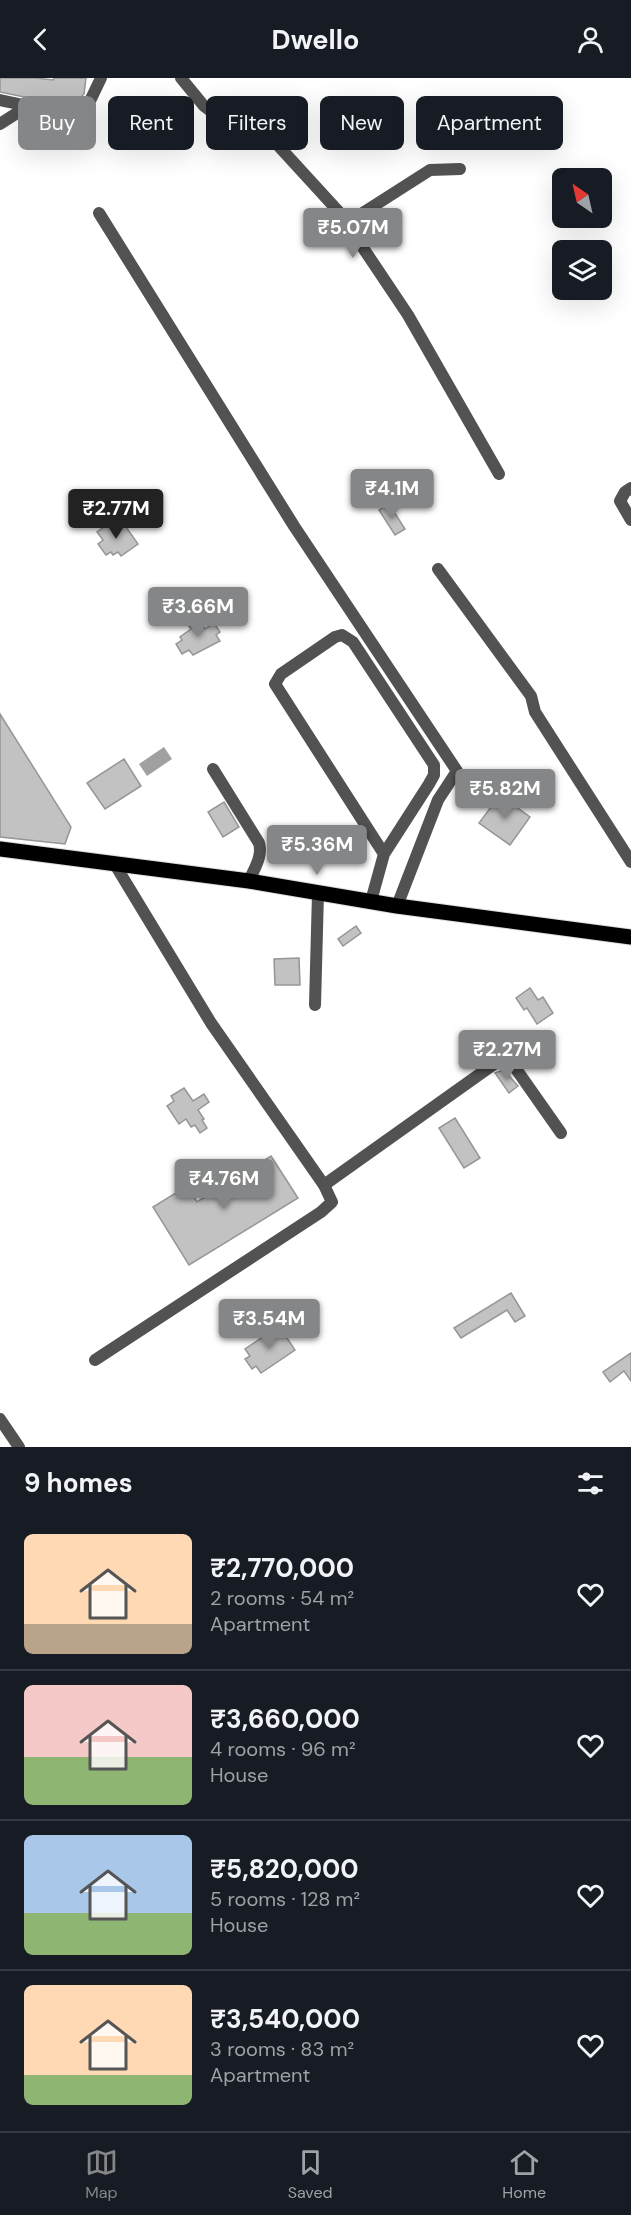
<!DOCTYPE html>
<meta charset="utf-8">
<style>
body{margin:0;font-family:"DM Sans",sans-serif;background:#242831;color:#f1f3f6;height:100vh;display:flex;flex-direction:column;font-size:22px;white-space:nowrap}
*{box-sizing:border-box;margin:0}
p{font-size:20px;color:#9ea1a6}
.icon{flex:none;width:33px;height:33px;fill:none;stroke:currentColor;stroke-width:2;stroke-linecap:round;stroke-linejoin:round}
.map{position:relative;height:1369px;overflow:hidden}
.sheet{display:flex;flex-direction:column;background:#171b24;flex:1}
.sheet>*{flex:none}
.top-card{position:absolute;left:18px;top:18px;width:596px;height:54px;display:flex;gap:12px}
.needle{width:39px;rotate:326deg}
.fabs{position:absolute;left:552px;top:90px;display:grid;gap:12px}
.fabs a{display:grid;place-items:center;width:60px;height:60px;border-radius:9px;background:#171b24;box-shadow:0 6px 24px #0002;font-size:30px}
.price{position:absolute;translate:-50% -51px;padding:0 14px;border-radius:6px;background:#858687;color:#fff;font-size:20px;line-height:39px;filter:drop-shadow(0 2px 3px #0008)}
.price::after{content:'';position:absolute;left:50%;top:36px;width:18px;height:14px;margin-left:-9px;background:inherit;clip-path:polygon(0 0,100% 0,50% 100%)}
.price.on{background:#222;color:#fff}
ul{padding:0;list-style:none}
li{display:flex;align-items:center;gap:18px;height:150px;padding:0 24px}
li+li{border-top:2px solid #363941}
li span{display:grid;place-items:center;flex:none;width:168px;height:120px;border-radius:9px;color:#555}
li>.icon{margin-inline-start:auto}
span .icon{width:72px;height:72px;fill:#fffc;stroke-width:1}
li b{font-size:26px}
h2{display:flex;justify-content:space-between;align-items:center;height:72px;padding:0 24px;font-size:26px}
.tag{padding:0 21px;border-radius:9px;background:#171b24;box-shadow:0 6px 24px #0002;font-size:21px;line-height:54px}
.tag.on{background:#858687;color:#fff}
header{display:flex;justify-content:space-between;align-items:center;height:78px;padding:0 24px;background:#171b24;font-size:27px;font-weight:700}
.tab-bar{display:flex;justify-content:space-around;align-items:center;height:84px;border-top:2px solid #363941;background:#171b24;font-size:16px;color:#9ea1a6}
.tab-bar a{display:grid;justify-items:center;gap:3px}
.tab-bar .on{color:#858687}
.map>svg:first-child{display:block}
.water{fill:#a0a0a0}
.building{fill:#c2c2c2;stroke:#969696;stroke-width:1.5}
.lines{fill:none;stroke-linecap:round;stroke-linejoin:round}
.major-casing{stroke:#dbdbdb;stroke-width:17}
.minor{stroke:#525252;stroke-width:12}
.major{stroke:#000;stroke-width:15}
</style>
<header><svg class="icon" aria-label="back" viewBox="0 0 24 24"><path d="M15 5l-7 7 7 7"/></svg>Dwello<svg class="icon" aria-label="person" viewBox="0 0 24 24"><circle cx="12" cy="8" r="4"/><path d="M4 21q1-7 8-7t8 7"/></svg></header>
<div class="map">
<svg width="631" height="1369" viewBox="0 0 631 1369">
<rect width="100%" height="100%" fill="#fff"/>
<polygon class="water" points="164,669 172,681 147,698 139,686"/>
<g class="building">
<polygon points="0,0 36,0 53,2 54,0 86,0 84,16 76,24 29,20 0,14"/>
<polygon points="389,426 405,451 395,457 379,432"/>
<polygon points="108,446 114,454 124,446 138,466 121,478 118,474 113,477 111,474 106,477 98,466 103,462 97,454"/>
<polygon points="198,540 205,551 214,545 220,554 216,557 220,563 193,577 189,572 182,576 176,566 182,562 180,559 191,551 188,547"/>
<polygon points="0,636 71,749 65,766 0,759"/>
<polygon points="124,681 141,708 105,731 87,705"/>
<polygon points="500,717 530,739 510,767 479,745"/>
<polygon points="224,724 239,749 223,759 208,734"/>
<polygon points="356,848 361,855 343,868 338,861"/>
<polygon points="299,880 300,907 275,907 274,881"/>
<polygon points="530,910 538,922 543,919 553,935 537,946 527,930 524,932 516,920"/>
<polygon points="504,992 518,1008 509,1015 495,995"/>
<polygon points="184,1010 193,1023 204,1016 209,1024 198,1032 204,1041 202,1042 207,1050 200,1055 195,1047 191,1049 186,1041 179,1046 167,1028 174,1023 171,1018"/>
<polygon points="455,1040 480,1080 464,1090 439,1050"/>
<polygon points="271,1078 298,1120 189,1187 153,1129 187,1108 197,1124"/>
<polygon points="511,1215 525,1238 515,1244 507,1232 461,1260 454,1250"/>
<polygon points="279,1248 295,1272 261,1295 256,1288 252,1291 245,1281 250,1278 245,1271"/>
<polygon points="631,1275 631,1303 624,1293 610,1304 603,1294"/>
</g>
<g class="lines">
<g class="major-casing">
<polyline id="major" points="0,771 249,803 397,828 631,859"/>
</g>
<g class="minor">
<polyline points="181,0 204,28 216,37 244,41 263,51 339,134 408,237 499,396"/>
<polyline points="0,22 28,28 79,33 90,23 101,0"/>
<polyline points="0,46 28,28"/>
<polyline points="99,135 294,448 457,693 438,722 397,828"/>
<polyline points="347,145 430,92 460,91"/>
<polyline points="631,410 625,414 620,423 631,442"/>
<polyline points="438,491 531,618 535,634 631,784"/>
<path d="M213 691 259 765C263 778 254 791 249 803"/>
<polyline points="371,823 384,776 429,706 434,697 434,687 353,564 342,557 335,559 281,596 275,606 384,776"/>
<polyline points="315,927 318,815"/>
<path d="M324 1107 494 986C503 982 506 982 514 988L561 1055"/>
<polyline points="95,1282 321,1134 332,1124 324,1107 211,945 114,785"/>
<polyline points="0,1341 19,1369"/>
</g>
<use href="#major" class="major"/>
</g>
</svg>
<div class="fabs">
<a><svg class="needle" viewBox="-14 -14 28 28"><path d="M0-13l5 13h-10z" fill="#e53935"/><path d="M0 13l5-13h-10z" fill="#9ea1a6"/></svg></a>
<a><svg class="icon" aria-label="layers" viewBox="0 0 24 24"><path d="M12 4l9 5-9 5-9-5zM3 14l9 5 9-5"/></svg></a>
</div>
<b class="price" style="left:353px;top:181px">₹5.07M</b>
<b class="price" style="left:392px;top:442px">₹4.1M</b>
<b class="price on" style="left:116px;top:462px">₹2.77M</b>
<b class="price" style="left:198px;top:560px">₹3.66M</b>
<b class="price" style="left:505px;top:742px">₹5.82M</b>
<b class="price" style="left:317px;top:798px">₹5.36M</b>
<b class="price" style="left:507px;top:1003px">₹2.27M</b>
<b class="price" style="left:224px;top:1132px">₹4.76M</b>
<b class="price" style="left:269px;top:1272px">₹3.54M</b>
<div class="top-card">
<a class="tag on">Buy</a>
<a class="tag">Rent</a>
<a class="tag">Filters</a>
<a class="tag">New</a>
<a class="tag">Apartment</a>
</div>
</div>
<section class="sheet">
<h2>9 homes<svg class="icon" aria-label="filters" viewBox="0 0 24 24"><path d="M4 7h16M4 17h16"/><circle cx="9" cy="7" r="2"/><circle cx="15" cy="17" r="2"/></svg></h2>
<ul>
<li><span style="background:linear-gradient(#ffd9b3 75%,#b9a48a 0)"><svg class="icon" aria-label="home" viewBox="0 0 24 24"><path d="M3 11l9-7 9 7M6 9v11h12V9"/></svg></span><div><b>₹2,770,000</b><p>2 rooms · 54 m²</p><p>Apartment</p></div><svg class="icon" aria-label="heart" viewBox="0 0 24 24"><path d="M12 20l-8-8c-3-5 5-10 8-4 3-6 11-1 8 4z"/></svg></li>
<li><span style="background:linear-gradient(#f6c9c9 60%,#8fb573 0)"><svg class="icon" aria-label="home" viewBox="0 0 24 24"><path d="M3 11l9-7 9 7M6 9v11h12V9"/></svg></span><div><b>₹3,660,000</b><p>4 rooms · 96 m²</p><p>House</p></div><svg class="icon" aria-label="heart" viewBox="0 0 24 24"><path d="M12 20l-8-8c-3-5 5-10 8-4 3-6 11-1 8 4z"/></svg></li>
<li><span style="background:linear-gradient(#a9c7e8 65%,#8fb573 0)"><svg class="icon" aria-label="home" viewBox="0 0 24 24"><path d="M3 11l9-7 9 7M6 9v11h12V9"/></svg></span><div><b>₹5,820,000</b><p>5 rooms · 128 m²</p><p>House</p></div><svg class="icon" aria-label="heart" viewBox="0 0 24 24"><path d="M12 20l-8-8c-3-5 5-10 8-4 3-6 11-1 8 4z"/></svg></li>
<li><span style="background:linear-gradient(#ffd9b3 75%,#8fb573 0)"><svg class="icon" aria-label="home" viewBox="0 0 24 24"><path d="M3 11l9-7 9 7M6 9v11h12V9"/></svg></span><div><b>₹3,540,000</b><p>3 rooms · 83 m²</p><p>Apartment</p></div><svg class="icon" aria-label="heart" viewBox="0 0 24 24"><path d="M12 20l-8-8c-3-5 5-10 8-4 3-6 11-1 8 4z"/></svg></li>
</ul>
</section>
<nav class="tab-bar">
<a class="on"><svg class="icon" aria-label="map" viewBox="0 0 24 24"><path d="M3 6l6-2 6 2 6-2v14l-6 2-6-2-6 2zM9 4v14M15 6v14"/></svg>Map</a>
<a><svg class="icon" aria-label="saved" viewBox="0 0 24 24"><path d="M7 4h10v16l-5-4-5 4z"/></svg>Saved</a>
<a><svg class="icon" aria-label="home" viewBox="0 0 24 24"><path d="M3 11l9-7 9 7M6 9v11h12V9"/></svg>Home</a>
</nav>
